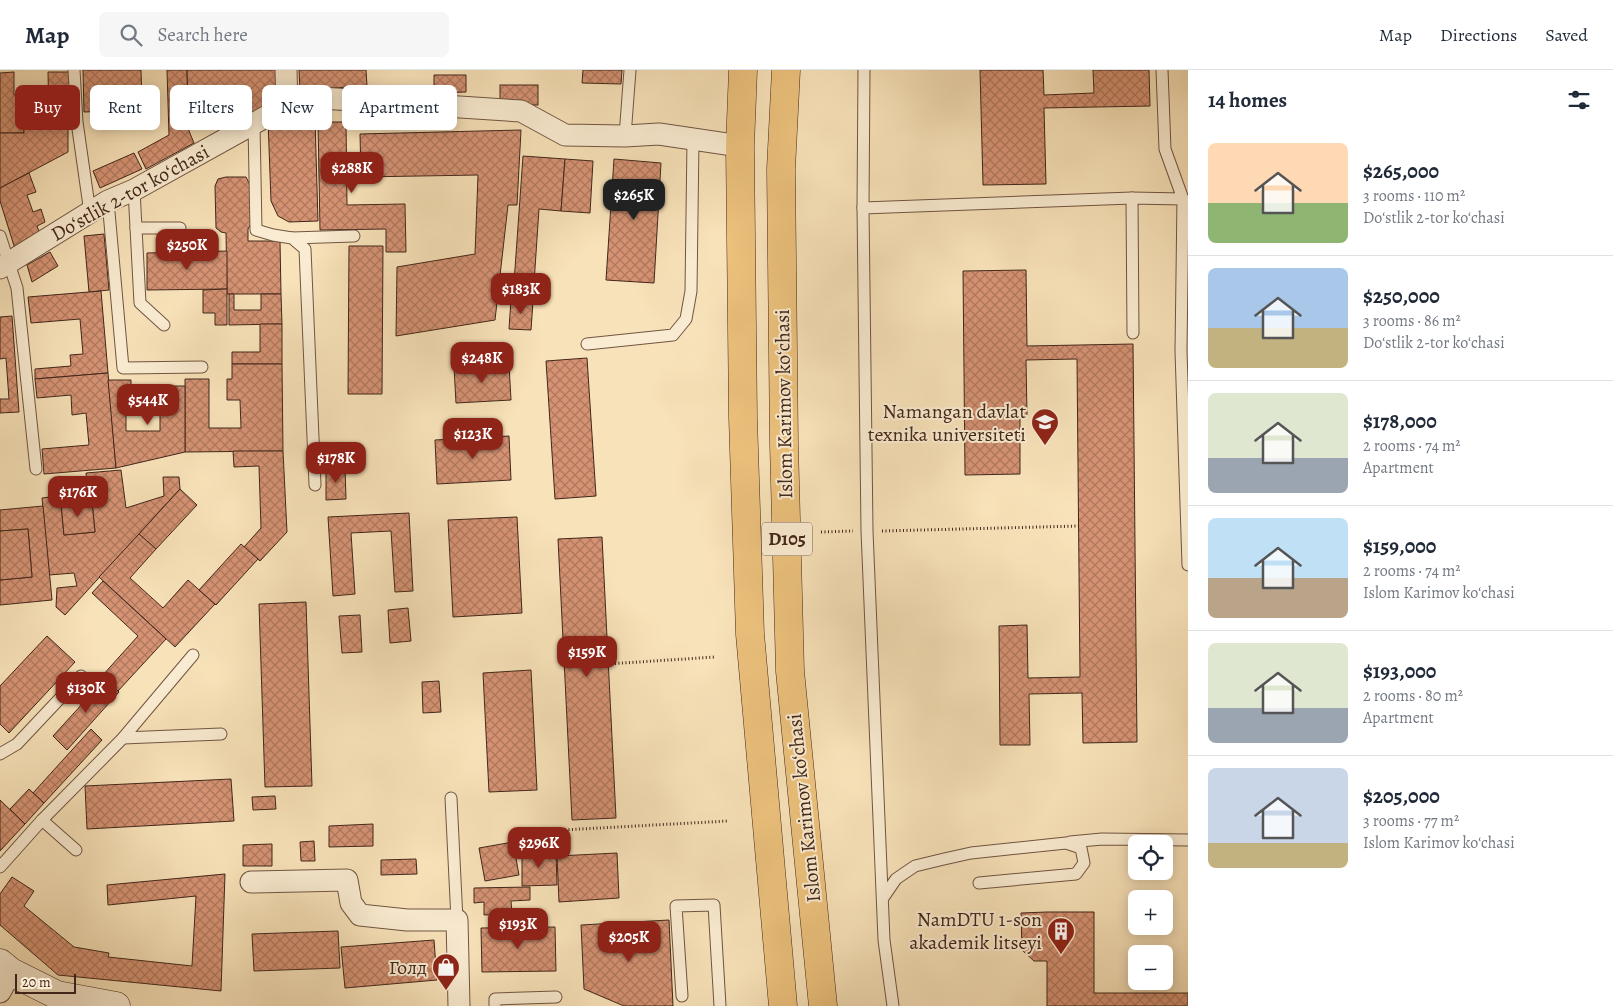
<!DOCTYPE html>
<meta charset="utf-8">
<style>
body{margin:0;font-family:Alegreya,serif;background:#f6f6f7;color:#1f2937;height:100vh;display:flex;flex-direction:column;font-size:19px;white-space:nowrap}
*{box-sizing:border-box;margin:0}
p{font-size:16px;color:#747a83}
.icon{flex:none;width:28px;height:28px;fill:none;stroke:currentColor;stroke-width:2;stroke-linecap:round;stroke-linejoin:round}
.map{position:relative;flex:1;overflow:hidden}
.details{display:flex;flex-direction:column;background:#fff;width:425px}
.details>*{flex:none}
.top-card{position:absolute;left:15px;top:15px;width:475px;height:45px;display:flex;gap:10px}
.tools{position:absolute;left:1128px;top:765px;display:grid;gap:10px}
.tools a{display:grid;place-items:center;width:45px;height:45px;border-radius:8px;background:#fff;box-shadow:0 2px 12px #0003;font-size:25px}
.scale{position:absolute;left:15px;bottom:12px;width:61px;box-sizing:border-box;padding-left:5px;border:2px solid #42261a;border-top:0;font-size:14px;line-height:18px;white-space:nowrap;color:#42261a;-webkit-text-stroke:4px #faecd2;paint-order:stroke}
.price{position:absolute;translate:-50% -42px;padding:0 11px;border-radius:10px;background:#8f2418;color:#fff;font-size:16px;line-height:32px;filter:drop-shadow(0 1px 2px #0008)}
.price::after{content:'';position:absolute;left:50%;top:30px;width:15px;height:11px;margin-left:-8px;background:inherit;clip-path:polygon(0 0,100% 0,50% 100%)}
.price.on{background:#222;color:#fff}
ul{padding:0;list-style:none}
li{display:flex;align-items:center;gap:15px;height:125px;padding:0 20px}
li+li{border-top:1px solid #e0e1e3}
li span{display:grid;place-items:center;flex:none;width:140px;height:100px;border-radius:8px;color:#555}
li>.icon{margin-inline-start:auto}
span .icon{width:60px;height:60px;fill:#fffc;stroke-width:1}
li b{font-size:21px}
h2{display:flex;justify-content:space-between;align-items:center;height:60px;padding:0 20px;font-size:21px}
.tag{padding:0 18px;border-radius:8px;background:#fff;box-shadow:0 2px 12px #0003;font-size:18px;line-height:45px}
.tag.on{background:#8f2418;color:#fff}
header{display:flex;align-items:center;gap:30px;box-sizing:border-box;height:70px;padding:0 25px;background:#fff;border-bottom:1px solid #e0e1e3}
header strong{font-size:24px}
nav{display:flex;gap:28px;margin-inline-start:auto;font-size:18px}
.search{width:350px;height:45px;background:#f6f6f7;display:flex;align-items:center;gap:12px;box-sizing:border-box;padding:0 18px;border-radius:8px;color:#747a83;font-size:19px}
main{display:flex;flex:1;min-height:0}
.map>svg:first-child{display:block}
.building{fill:url(#building-cross-hatch);stroke:#42261a;fill-rule:evenodd}
.lines{fill:none;stroke-linecap:round;stroke-linejoin:round}
.lane-casing{stroke:#705542;stroke-width:13}
.street-casing{stroke:#705542;stroke-width:23}
.secondary-casing{stroke:#42261a;stroke-width:29}
.primary-casing{stroke:#42261a;stroke-width:29}
.path{stroke:#42261a;stroke-width:3;stroke-dasharray:1 2.5;stroke-linecap:butt}
.lane{stroke:#faecd2;stroke-width:11}
.street{stroke:#faecd2;stroke-width:21}
.secondary{stroke:#faecd2;stroke-width:28}
.primary{stroke:#ecc17c;stroke-width:28}
.labels{text-anchor:middle;dominant-baseline:central;stroke-width:4;stroke-linejoin:round;paint-order:stroke}
.shield{fill:#faecd2;stroke:#796151;stroke-width:1}
.shield-label{font-size:19px;font-weight:bold;fill:#42261a}
.street-label{font-size:20px;fill:#42261a;stroke:#faecd2}
.poi-label{font-size:20px;fill:#42261a;stroke:#faecd2;text-anchor:end}
</style>
<header>
<strong>Map</strong>
<div class="search"><svg class="icon" aria-label="search" viewBox="0 0 24 24"><circle cx="10" cy="10" r="6"/><path d="M15 15l6 6"/></svg>Search here</div>
<nav><a>Map</a><a>Directions</a><a>Saved</a></nav>
</header>
<main>
<div class="map">
<svg width="1188" height="936" viewBox="0 0 1188 936">
<defs>
<pattern id="building-cross-hatch" width="8" height="8" patternUnits="userSpaceOnUse" patternTransform="scale(1.25)"><rect width="8" height="8" fill="#d69374"/><path d="M0 0l8 8M0 8l8-8" fill="none" stroke="#af785e"/></pattern>
</defs>
<rect width="100%" height="100%" fill="#f8e2b9"/>
<filter id="stains"><feTurbulence type="fractalNoise" baseFrequency=".004" numOctaves="4"/><feColorMatrix values="0 0 0 0 .2 0 0 0 0 .09 0 0 0 0 .02 0 0 0 .5 -.17"/></filter>
<radialGradient id="worn" r=".72"><stop offset=".6" stop-color="#630" stop-opacity="0"/><stop offset="1" stop-color="#630" stop-opacity=".3"/></radialGradient>
<g class="building">
<polygon points="83,0 141,0 142,33 110,34 110,41 84,42"/>
<polygon points="167,0 187,0 189,61 194,73 146,99 138,82 169,65"/>
<polygon points="187,0 276,0 277,33 242,52 233,35 188,36"/>
<polygon points="299,0 366,0 367,16 300,20"/>
<polygon points="583,0 622,0 621,14 582,13"/>
<polygon points="980,0 1043,0 1044,25 1094,23 1093,0 1149,0 1150,36 1044,38 1046,114 983,115"/>
<polygon points="14,2 14,25 23,25 24,63 0,63 0,3"/>
<polygon points="48,2 70,2 72,54 49,55"/>
<polygon points="434,5 466,5 466,22 434,23"/>
<rect x="500" y="15" width="38" height="20"/>
<polygon points="315,49 318,151 289,152 278,146 271,131 268,50"/>
<polygon points="318,52 346,52 347,135 405,134 406,182 386,182 386,159 320,160"/>
<polygon points="68,56 68,82 0,118 0,63 24,63 24,57"/>
<polygon points="521,60 517,135 508,135 495,250 396,266 397,197 475,184 478,105 361,107 360,64"/>
<polygon points="134,83 142,99 100,118 93,101"/>
<polygon points="523,86 565,89 561,141 539,139 533,228 513,227"/>
<polygon points="565,89 593,91 590,143 561,141"/>
<polygon points="614,89 661,93 654,213 606,210"/>
<polygon points="29,103 36,122 27,125 33,142 41,139 45,152 37,156 40,164 15,179 0,131 0,118"/>
<polygon points="226,107 246,107 250,115 251,154 248,159 248,171 280,171 281,224 227,224 226,163 221,162 216,158 215,116 218,109"/>
<polygon points="104,164 109,220 89,222 84,166"/>
<polygon points="349,176 383,176 382,324 348,324"/>
<polygon points="227,181 227,219 147,220 147,183"/>
<polygon points="50,182 58,196 32,212 27,195"/>
<polygon points="1026,200 1027,276 1133,274 1137,672 1083,673 1082,623 1029,624 1030,675 1000,675 999,556 1027,555 1028,608 1080,607 1077,289 1026,290 1027,345 1020,345 1020,404 965,405 963,201"/>
<polygon points="227,219 227,255 215,255 215,243 203,243 203,220"/>
<polygon points="101,221 108,303 35,309 35,299 71,296 70,285 83,284 80,249 31,253 28,227"/>
<polygon points="229,224 234,224 234,240 261,240 261,224 281,224 282,254 229,255"/>
<polygon points="511,229 533,231 531,260 509,259"/>
<polygon points="12,246 19,342 0,343 0,329 9,329 6,288 0,289 0,247"/>
<polygon points="260,254 282,254 282,294 232,294 232,282 260,282"/>
<polygon points="587,288 596,426 555,429 546,291"/>
<polygon points="232,294 282,294 283,381 185,382 185,309 209,309 209,358 241,358 240,330 227,330 227,309 232,309"/>
<polygon points="509,295 511,330 456,333 454,297"/>
<polygon points="108,303 116,398 44,404 42,379 89,375 86,343 72,345 71,325 37,328 35,309"/>
<polygon points="108,310 131,310 131,331 126,331 126,361 160,361 160,316 185,316 185,382 116,398"/>
<polygon points="509,366 511,410 437,414 435,370"/>
<polygon points="233,381 283,381 287,462 260,491 244,477 261,458 259,396 234,397"/>
<polygon points="345,397 346,429 326,430 326,398"/>
<path d="M121 400 126 438 164 426 163 407H179L180 419 65 545 56 537 57 518 77 516 74 503 49 505 42 428 88 422 86 403ZM92 432 95 462 64 465 61 434Z"/>
<polygon points="180,419 197,435 156,479 139,464"/>
<polygon points="92,432 95,462 64,465 61,434"/>
<polygon points="43,436 52,530 0,535 0,510 32,507 28,459 0,461 0,440"/>
<polygon points="409,443 413,521 395,522 391,461 351,463 355,524 333,526 328,447"/>
<polygon points="517,447 522,543 453,547 448,450"/>
<polygon points="28,459 32,507 0,510 0,461"/>
<polygon points="139,464 156,479 130,508 163,538 188,510 215,534 175,577 99,507"/>
<polygon points="602,467 616,748 572,750 558,469"/>
<polygon points="241,474 258,489 216,535 199,520"/>
<polygon points="103,511 166,569 118,621 102,606 138,566 92,523"/>
<polygon points="306,532 312,716 265,717 259,534"/>
<polygon points="408,538 411,571 390,573 388,540"/>
<polygon points="360,545 362,582 342,583 339,546"/>
<polygon points="47,566 75,592 9,663 0,654 0,616"/>
<polygon points="531,600 537,720 489,722 483,603"/>
<polygon points="105,609 119,622 67,680 53,666"/>
<polygon points="439,611 441,642 423,643 422,612"/>
<polygon points="91,659 102,670 44,733 33,723"/>
<polygon points="231,709 234,751 87,759 85,716"/>
<polygon points="29,719 44,733 25,754 10,739"/>
<polygon points="275,726 276,739 253,740 252,727"/>
<polygon points="0,730 25,754 0,781"/>
<polygon points="373,754 373,776 329,777 329,756"/>
<polygon points="314,771 315,791 301,791 300,772"/>
<polygon points="513,772 519,805 485,811 479,778"/>
<polygon points="272,774 272,796 243,796 243,775"/>
<polygon points="522,782 556,782 557,815 522,816"/>
<polygon points="617,783 619,828 559,832 557,786"/>
<polygon points="416,789 417,804 381,805 381,790"/>
<polygon points="225,804 221,921 58,905 0,855 0,824 12,807 34,821 24,836 74,877 109,883 108,887 192,896 196,826 108,835 107,815"/>
<polygon points="530,817 530,830 511,831 512,844 484,845 484,832 474,833 474,818"/>
<polygon points="1047,842 1094,842 1094,923 1188,923 1188,936 1047,936 1047,891 1034,891 1022,880 1021,843"/>
<polygon points="669,850 673,936 624,936 584,919 581,855"/>
<polygon points="555,857 556,901 482,902 481,858"/>
<polygon points="338,861 340,898 254,901 252,864"/>
<polygon points="434,870 437,910 345,918 341,877"/>
</g>
<g class="lines">
<g class="lane-casing">
<g id="lane">
<polyline points="74,0 77,52 90,143"/>
<polyline points="864,0 863,138 867,461 884,870 893,936"/>
<polyline points="254,54 256,160 273,165 292,168 305,179 315,415"/>
<polyline points="625,66 630,0"/>
<polyline points="134,120 140,233 164,255"/>
<polyline points="1132,128 1133,263"/>
<polyline points="1183,129 1181,281 1188,495"/>
<polyline points="108,131 123,298 202,297"/>
<polyline points="863,138 1132,128 1183,129 1165,79 1162,0"/>
<polyline points="136,158 180,158"/>
<polyline points="0,166 17,218 36,399"/>
<polyline points="292,168 354,166"/>
<polyline points="587,274 673,265 686,249 691,221 693,70"/>
<polyline points="123,668 221,664"/>
<polyline points="0,684 17,674 81,606"/>
<polyline points="451,728 457,850"/>
<polyline points="42,750 76,780"/>
<polyline points="1070,772 1102,769 1188,770"/>
<polyline points="0,797 42,750 123,668 193,585"/>
<polyline points="883,828 896,809 915,796 944,789 971,783 1066,773 1081,778 1084,793 1076,804 979,813"/>
<polyline points="682,926 676,836 714,835 720,936"/>
<polyline points="495,936 495,929 556,927"/>
</g>
</g>
<g class="street-casing">
<g id="street">
<polyline points="286,0 287,35"/>
<polyline points="0,198 108,131 134,120 287,35 321,28 521,41 565,65 625,66 659,64 740,76"/>
<polyline points="251,812 347,810 351,833 360,845 407,850 457,850 459,936"/>
<polyline points="0,922 11,902"/>
</g>
</g>
<g class="secondary-casing">
<polyline id="secondary" points="0,893 11,902 57,925 116,936"/>
</g>
<g class="primary-casing">
<g id="primary">
<polyline points="743,0 740,76 743,348 750,564 783,936"/>
<polyline points="786,0 781,99 784,374 790,601 823,936"/>
</g>
</g>
<g class="path">
<polyline points="882,461 1079,456"/>
<polyline points="821,462 853,461"/>
<polyline points="608,594 715,587"/>
<polyline points="544,761 728,751"/>
</g>
<use href="#lane" class="lane"/>
<use href="#street" class="street"/>
<use href="#secondary" class="secondary"/>
<use href="#primary" class="primary"/>
</g>
<defs>
<g id="university-pin" transform="scale(1.4375)"><path d="M0 17L-7.5 6A9.5 9.5 0 1 1 7.5 6Z" fill="#8f2418" stroke="#faecd2"/><path d="M0-5L7-2L0 1L-7-2ZM-4 1L0 2.5L4 1V4Q0 6-4 4Z" fill="#fff"/></g>
<g id="building-pin" transform="scale(1.4375)"><path d="M0 17L-7.5 6A9.5 9.5 0 1 1 7.5 6Z" fill="#8f2418" stroke="#faecd2"/><path d="M-4-6H4V6H1V3H-1V6H-4ZM-2.5-4.3h1.7v1.8h-1.7ZM.8-4.3h1.7v1.8H.8ZM-2.5-1h1.7V.8h-1.7ZM.8-1h1.7V.8H.8Z" fill="#fff"/></g>
<g id="shop-pin" transform="scale(1.4375)"><path d="M0 17L-7.5 6A9.5 9.5 0 1 1 7.5 6Z" fill="#8f2418" stroke="#faecd2"/><path d="M-5-2.5h2.3a2.7 3.5 0 0 1 5.4 0H5L5.5 6h-11ZM-1.5-2.5h3a1.5 2.3 0 0 0-3 0Z" fill="#fff"/></g>
</defs>
<g fill-rule="evenodd">
<use href="#university-pin" x="1045" y="352"/>
<use href="#building-pin" x="1061" y="861"/>
<use href="#shop-pin" x="446" y="897"/>
</g>
<g class="labels">
<rect class="shield" x="762" y="452.5" width="50" height="33" rx="4"/>
<g class="shield-label">
<text x="787" y="469">D105</text>
</g>
<g class="street-label">
<text transform="translate(130 123) rotate(-29)">Doʻstlik 2-tor koʻchasi</text>
<text transform="translate(784 334) rotate(-91)">Islom Karimov koʻchasi</text>
<text transform="translate(804 738) rotate(-96)">Islom Karimov koʻchasi</text>
</g>
<g class="poi-label">
<text x="1026" y="341">Namangan davlat<tspan x="1026" dy="23">texnika universiteti</tspan></text>
<text x="1042" y="849">NamDTU 1-son<tspan x="1042" dy="23">akademik litseyi</tspan></text>
<text x="427" y="897">Голд</text>
</g>
</g>
<rect width="100%" height="100%" filter="url(#stains)"/>
<rect width="100%" height="100%" fill="url(#worn)"/>
</svg>
<div class="tools">
<a><svg class="icon" aria-label="locate" viewBox="0 0 24 24"><circle cx="12" cy="12" r="6"/><path d="M12 2v4M12 18v4M2 12h4M18 12h4"/></svg></a>
<a>+</a>
<a>−</a>
</div>
<div class="scale">20 m</div>
<b class="price" style="left:352px;top:124px">$288K</b>
<b class="price on" style="left:634px;top:151px">$265K</b>
<b class="price" style="left:187px;top:201px">$250K</b>
<b class="price" style="left:521px;top:245px">$183K</b>
<b class="price" style="left:482px;top:314px">$248K</b>
<b class="price" style="left:148px;top:356px">$544K</b>
<b class="price" style="left:473px;top:390px">$123K</b>
<b class="price" style="left:336px;top:414px">$178K</b>
<b class="price" style="left:78px;top:448px">$176K</b>
<b class="price" style="left:587px;top:608px">$159K</b>
<b class="price" style="left:86px;top:644px">$130K</b>
<b class="price" style="left:539px;top:799px">$296K</b>
<b class="price" style="left:518px;top:880px">$193K</b>
<b class="price" style="left:629px;top:893px">$205K</b>
<div class="top-card">
<a class="tag on">Buy</a>
<a class="tag">Rent</a>
<a class="tag">Filters</a>
<a class="tag">New</a>
<a class="tag">Apartment</a>
</div>
</div>
<section class="details">
<h2>14 homes<svg class="icon" aria-label="filters" viewBox="0 0 24 24"><path d="M4 7h16M4 17h16"/><circle cx="9" cy="7" r="2"/><circle cx="15" cy="17" r="2"/></svg></h2>
<ul>
<li><span style="background:linear-gradient(#ffd9b3 60%,#8fb573 0)"><svg class="icon" aria-label="home" viewBox="0 0 24 24"><path d="M3 11l9-7 9 7M6 9v11h12V9"/></svg></span><div><b>$265,000</b><p>3 rooms · 110 m²</p><p>Doʻstlik 2-tor koʻchasi</p></div></li>
<li><span style="background:linear-gradient(#a9c7e8 60%,#c2b280 0)"><svg class="icon" aria-label="home" viewBox="0 0 24 24"><path d="M3 11l9-7 9 7M6 9v11h12V9"/></svg></span><div><b>$250,000</b><p>3 rooms · 86 m²</p><p>Doʻstlik 2-tor koʻchasi</p></div></li>
<li><span style="background:linear-gradient(#dfe7d0 65%,#9aa5b1 0)"><svg class="icon" aria-label="home" viewBox="0 0 24 24"><path d="M3 11l9-7 9 7M6 9v11h12V9"/></svg></span><div><b>$178,000</b><p>2 rooms · 74 m²</p><p>Apartment</p></div></li>
<li><span style="background:linear-gradient(#bfe0f5 60%,#b9a48a 0)"><svg class="icon" aria-label="home" viewBox="0 0 24 24"><path d="M3 11l9-7 9 7M6 9v11h12V9"/></svg></span><div><b>$159,000</b><p>2 rooms · 74 m²</p><p>Islom Karimov koʻchasi</p></div></li>
<li><span style="background:linear-gradient(#dfe7d0 65%,#9aa5b1 0)"><svg class="icon" aria-label="home" viewBox="0 0 24 24"><path d="M3 11l9-7 9 7M6 9v11h12V9"/></svg></span><div><b>$193,000</b><p>2 rooms · 80 m²</p><p>Apartment</p></div></li>
<li><span style="background:linear-gradient(#c9d6e8 75%,#c2b280 0)"><svg class="icon" aria-label="home" viewBox="0 0 24 24"><path d="M3 11l9-7 9 7M6 9v11h12V9"/></svg></span><div><b>$205,000</b><p>3 rooms · 77 m²</p><p>Islom Karimov koʻchasi</p></div></li>
</ul>
</section>
</main>
